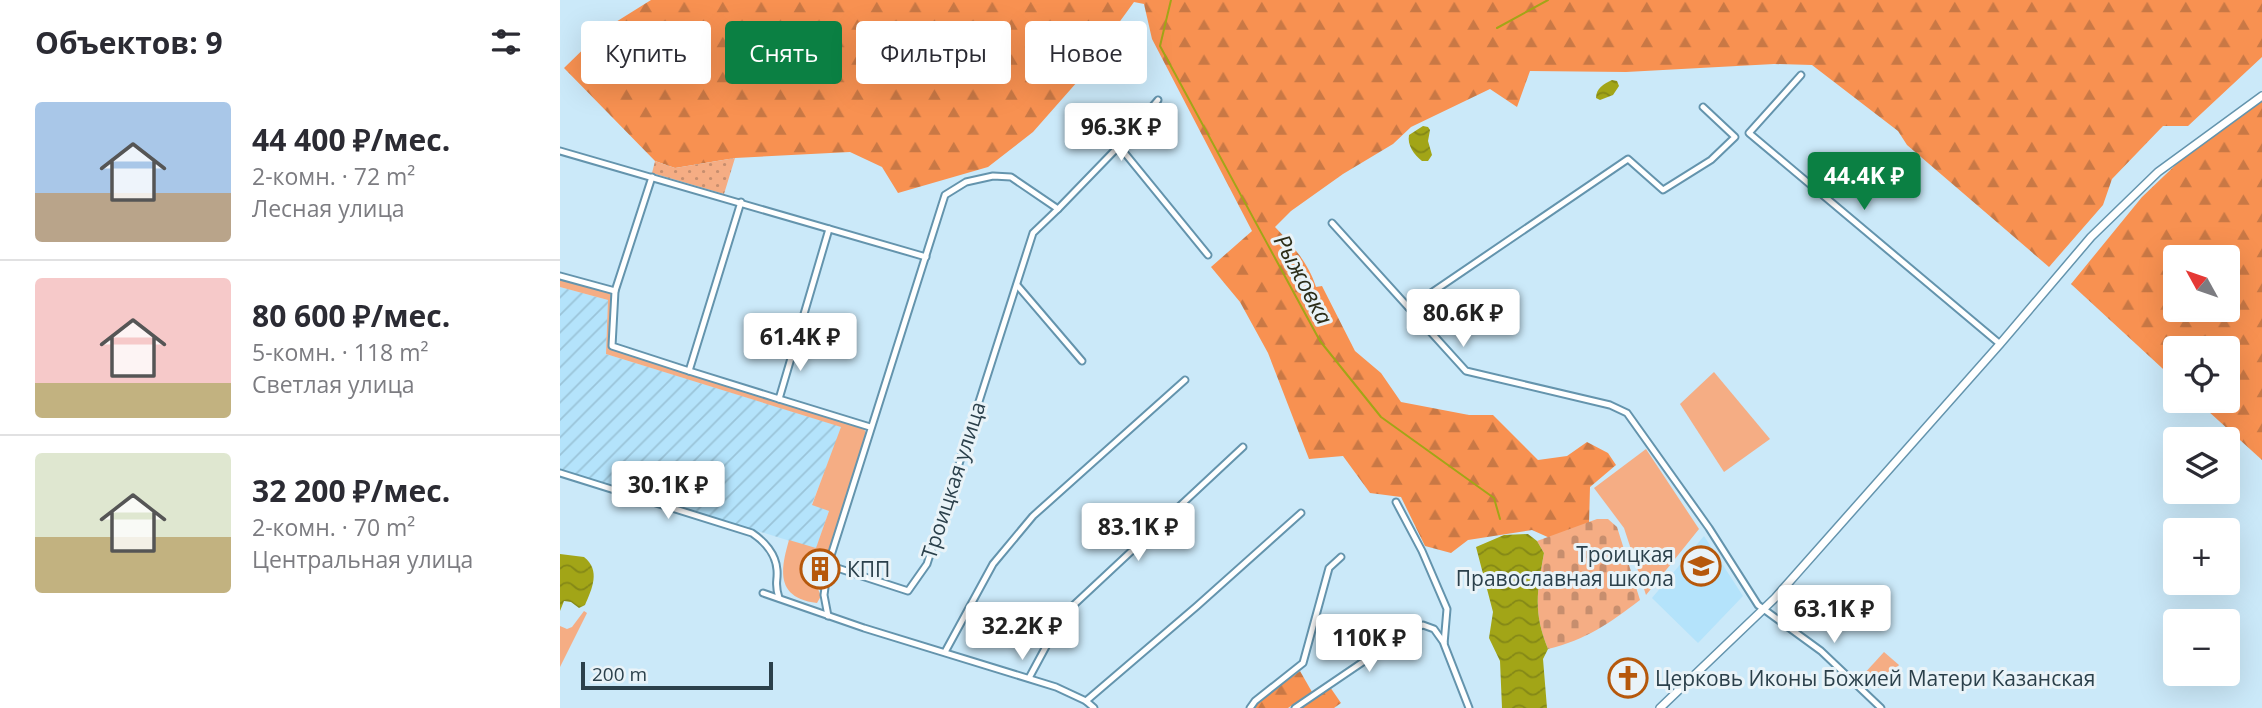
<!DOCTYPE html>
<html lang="ru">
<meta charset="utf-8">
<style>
body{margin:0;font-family:"Open Sans",sans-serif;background:#f2f2f3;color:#2b2b33;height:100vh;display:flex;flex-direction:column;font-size:26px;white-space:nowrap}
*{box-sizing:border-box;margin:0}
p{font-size:23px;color:#7c7c81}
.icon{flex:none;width:38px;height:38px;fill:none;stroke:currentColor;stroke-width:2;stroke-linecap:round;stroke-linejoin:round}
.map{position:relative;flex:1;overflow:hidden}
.drawer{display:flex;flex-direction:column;background:#fff;width:560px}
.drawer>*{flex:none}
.top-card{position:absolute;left:21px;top:21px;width:665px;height:63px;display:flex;gap:14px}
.needle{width:46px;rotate:310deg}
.fabs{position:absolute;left:1603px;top:245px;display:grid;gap:14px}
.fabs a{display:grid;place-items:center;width:77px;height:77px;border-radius:7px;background:#fff;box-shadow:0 7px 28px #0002;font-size:35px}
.scale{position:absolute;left:21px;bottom:18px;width:192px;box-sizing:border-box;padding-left:7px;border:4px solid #2b404b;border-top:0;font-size:19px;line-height:24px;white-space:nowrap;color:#2b404b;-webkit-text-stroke:5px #e9f3f8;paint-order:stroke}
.price{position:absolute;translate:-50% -60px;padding:0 16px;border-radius:7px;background:#fff;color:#222;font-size:23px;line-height:46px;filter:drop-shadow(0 2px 4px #0008)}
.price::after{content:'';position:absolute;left:50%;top:42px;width:21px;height:16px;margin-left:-10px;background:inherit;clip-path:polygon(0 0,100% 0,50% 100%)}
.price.selected{background:#0b8043;color:#fff}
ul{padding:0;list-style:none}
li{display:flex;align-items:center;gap:21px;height:175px;padding:0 35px}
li+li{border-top:2px solid #e1e1e2}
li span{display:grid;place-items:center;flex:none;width:196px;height:140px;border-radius:7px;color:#555}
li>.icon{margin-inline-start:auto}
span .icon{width:84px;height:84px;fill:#fffc;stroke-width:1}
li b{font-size:30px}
h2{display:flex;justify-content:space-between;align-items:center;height:84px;padding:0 35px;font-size:30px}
.pill{padding:0 24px;border-radius:7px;background:#fff;box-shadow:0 7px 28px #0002;font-size:24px;line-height:63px}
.pill.selected{background:#0b8043;color:#fff}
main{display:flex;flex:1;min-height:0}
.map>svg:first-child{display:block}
.built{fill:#b4e3fb}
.industrial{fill:url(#industrial-furrows)}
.grass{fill:#f5ad84}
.forest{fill:url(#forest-firs);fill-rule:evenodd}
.cemetery{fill:url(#cemetery-stones)}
.park{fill:url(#park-dots)}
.water{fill:url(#water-waves)}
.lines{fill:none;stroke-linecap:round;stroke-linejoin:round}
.stream{stroke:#a2a517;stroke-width:2}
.minor-casing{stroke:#6494ad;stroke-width:9}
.tertiary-casing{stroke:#6494ad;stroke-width:10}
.minor{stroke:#fff;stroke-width:5}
.tertiary{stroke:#fff;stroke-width:7}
.labels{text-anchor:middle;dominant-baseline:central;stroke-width:6;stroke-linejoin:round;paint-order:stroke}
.street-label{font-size:21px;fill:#2b404b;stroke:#e9f3f8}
.poi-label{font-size:21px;fill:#2b404b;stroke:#e9f3f8;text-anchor:start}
.water-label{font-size:23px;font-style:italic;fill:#2c2d18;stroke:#e9f3f8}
</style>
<main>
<section class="drawer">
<h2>Объектов: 9<svg class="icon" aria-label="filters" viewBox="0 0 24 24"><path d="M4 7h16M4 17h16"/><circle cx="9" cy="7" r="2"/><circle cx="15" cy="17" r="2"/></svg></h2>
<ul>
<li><span style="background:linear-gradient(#a9c7e8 65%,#b9a48a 0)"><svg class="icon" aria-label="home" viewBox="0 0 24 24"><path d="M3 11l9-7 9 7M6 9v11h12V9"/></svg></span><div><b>44 400 ₽/мес.</b><p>2-комн. · 72 m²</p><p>Лесная улица</p></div></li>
<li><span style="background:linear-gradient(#f6c9c9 75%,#c2b280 0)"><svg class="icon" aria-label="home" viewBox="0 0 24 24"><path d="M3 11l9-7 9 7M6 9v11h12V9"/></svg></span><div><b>80 600 ₽/мес.</b><p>5-комн. · 118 m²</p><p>Светлая улица</p></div></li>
<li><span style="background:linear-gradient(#dfe7d0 60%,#c2b280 0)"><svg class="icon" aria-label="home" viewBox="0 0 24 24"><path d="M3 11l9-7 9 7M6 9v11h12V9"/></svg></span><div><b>32 200 ₽/мес.</b><p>2-комн. · 70 m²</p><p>Центральная улица</p></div></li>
</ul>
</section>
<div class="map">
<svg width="1702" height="708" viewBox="0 0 1702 708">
<defs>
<pattern id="industrial-furrows" width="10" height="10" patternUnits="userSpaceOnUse" patternTransform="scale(1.75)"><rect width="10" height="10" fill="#b4e3fb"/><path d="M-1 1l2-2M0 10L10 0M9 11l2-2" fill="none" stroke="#9bc4d9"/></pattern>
<pattern id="forest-firs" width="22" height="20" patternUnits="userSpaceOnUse" patternTransform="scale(1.75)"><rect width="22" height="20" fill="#f89151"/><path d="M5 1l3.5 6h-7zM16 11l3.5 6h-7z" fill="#c97845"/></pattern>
<pattern id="cemetery-stones" width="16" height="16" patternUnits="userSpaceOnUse" patternTransform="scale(1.75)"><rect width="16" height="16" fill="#f5ad84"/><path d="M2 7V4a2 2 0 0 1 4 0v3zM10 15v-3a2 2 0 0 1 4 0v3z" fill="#c78e6e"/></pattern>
<pattern id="park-dots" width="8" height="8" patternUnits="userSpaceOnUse" patternTransform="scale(1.75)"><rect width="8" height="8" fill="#f5ad84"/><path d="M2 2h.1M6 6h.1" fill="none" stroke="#c78e6e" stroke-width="1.8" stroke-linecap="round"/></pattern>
<pattern id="water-waves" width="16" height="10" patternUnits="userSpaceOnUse" patternTransform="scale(1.75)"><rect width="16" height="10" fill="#a2a517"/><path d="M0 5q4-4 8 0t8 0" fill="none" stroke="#848817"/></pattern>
</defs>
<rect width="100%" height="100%" fill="#cbe9f9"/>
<polygon class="built" points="1144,536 1183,596 1138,643 1092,598"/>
<polygon class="industrial" points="0,287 48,300 46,354 282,427 252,504 269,511 256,549 0,470"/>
<g class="grass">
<path d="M0 279 48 291 52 297 49 349 304 429 306 433 264 567 258 565 256 570 262 573 260 579 255 582 261 596 257 603C216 598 220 571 229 540L256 548 269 511 252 505 281 427 46 354 48 300 0 287Z"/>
<polygon points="1154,372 1210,439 1164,472 1120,404"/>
<polygon points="1086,449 1139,529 1086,595 1064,528 1034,488"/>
<polygon points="24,611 27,613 0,667 0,626 7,629 12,627"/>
<polygon points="1324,652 1339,665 1319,688 1303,675"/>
</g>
<g class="forest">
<path d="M91 0H1702V57L1628 126H1603L1552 179 1543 205 1489 267 1347 145 1338 131 1252 65 1214 64 1066 72 970 71 957 107 930 89 851 127 833 144 783 174 731 211 715 227C732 245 748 262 756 287L762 286 795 351 821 373 841 402 909 415H933L978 460 1007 456 1027 442 1048 453 1056 465 1030 487 1029 524 992 539 972 530 908 540 891 553 865 546 841 497 810 493 783 456 749 459 708 353 680 302 651 267 692 231 592 39 584 4 574 2 550 35 540 56 473 132 428 167 338 193 322 167 290 152 175 158 115 168 95 161 4 68 43 30Z"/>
<path d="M1702 101V460L1637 401H1668V348H1615V380L1511 284 1582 197 1627 154ZM1615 257H1668V310H1615Z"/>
<polygon points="740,671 752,692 728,708 695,708 698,702"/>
<polygon points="770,687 781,703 774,708 739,708"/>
</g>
<path class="cemetery" d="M1037 519H1048L1057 527 1080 600C1050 623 1026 640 988 649 973 612 977 592 984 553L977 541Z"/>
<polygon class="park" points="175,158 164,194 92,173 95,161 115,168"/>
<g class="water">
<path d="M1052 80 1057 81 1059 86 1053 95 1040 100 1036 98C1036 88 1044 84 1052 80Z"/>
<path d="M863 126 868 127 870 130 868 141 872 155 868 161H862C854 155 847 145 849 135Z"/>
<path d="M968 534 977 541 984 553C977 592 973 612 988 649L983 659 987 708H942L940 661 929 638 933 612 916 547 944 535Z"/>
<path d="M0 554 24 557C41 570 32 589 25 605L19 608 11 602 4 601 0 611Z"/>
</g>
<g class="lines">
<g class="stream">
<polyline points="611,0 600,46 760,341 821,417 934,498 940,519"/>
<polyline points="937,28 988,0"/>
</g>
<g class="minor-casing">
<g id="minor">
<polyline points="1241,75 1189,133 1440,344"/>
<polyline points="559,146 648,255"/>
<polyline points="0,151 366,257"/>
<polygon points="433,176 451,177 498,209 473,233 367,564 348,591 268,565 385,195 406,182"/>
<polyline points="92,177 55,291 52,346 129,371 181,202"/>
<polyline points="498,209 559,146 598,100"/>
<polyline points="772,223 906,371 1050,405 1067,413 1149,528 1198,605 1261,651 1321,708"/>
<polyline points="0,276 55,291"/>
<polyline points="457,285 522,361"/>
<polyline points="849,308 1068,159 1103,190 1151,160 1175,137 1143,107"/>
<polyline points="129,371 219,399 269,229"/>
<polyline points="219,399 310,427"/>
<path d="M0 473 192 533C204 541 216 554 217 570 218 582 214 583 219 598"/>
<polyline points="836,502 862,551 887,609 884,644 909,708"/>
<polyline points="203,593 304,628 496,687 526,701 534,708"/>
<polyline points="268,616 264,595 268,565"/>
<polyline points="385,652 433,564 473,516 625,380"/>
<polyline points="469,678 503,615 683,447"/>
<polyline points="526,701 637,606 741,513"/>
<polyline points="690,708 695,701 743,663 769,568 781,557"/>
<polyline points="735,708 847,632 863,625 874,629 884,643"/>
</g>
</g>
<g class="tertiary-casing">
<polyline id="tertiary" points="1100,708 1215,598 1440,344 1531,237 1598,172 1702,96"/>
</g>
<use href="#minor" class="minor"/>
<use href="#tertiary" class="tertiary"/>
</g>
<defs>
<g id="school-ring" transform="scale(2.0125)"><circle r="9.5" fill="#e9f3f8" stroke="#b6580b" stroke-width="1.5"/><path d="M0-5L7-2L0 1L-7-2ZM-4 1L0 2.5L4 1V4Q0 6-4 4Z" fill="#b6580b"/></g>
<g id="building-ring" transform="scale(2.0125)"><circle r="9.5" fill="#e9f3f8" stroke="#b6580b" stroke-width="1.5"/><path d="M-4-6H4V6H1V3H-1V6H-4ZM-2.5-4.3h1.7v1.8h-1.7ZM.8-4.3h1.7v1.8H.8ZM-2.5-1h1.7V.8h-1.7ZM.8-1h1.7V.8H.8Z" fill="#b6580b"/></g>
<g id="church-ring" transform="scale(2.0125)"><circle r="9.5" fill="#e9f3f8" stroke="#b6580b" stroke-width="1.5"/><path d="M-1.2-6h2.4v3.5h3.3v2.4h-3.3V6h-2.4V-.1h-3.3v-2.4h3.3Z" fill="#b6580b"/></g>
</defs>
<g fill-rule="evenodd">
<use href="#school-ring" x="1141" y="566"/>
<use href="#building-ring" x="260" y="569"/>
<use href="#church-ring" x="1068" y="678"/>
</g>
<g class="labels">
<g class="street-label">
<text transform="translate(393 480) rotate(-72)">Троицкая улица</text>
</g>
<g class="poi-label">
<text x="1114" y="554" text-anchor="end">Троицкая<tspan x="1114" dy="24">Православная школа</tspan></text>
<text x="287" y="569">КПП</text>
<text x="1095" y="678">Церковь Иконы Божией Матери Казанская</text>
</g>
<g class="water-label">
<text transform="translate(744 279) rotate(62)">Рыжовка</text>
</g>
</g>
</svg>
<div class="fabs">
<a><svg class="needle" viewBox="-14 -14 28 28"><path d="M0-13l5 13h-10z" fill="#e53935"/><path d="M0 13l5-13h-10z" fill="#7c7c81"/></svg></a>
<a><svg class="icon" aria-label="locate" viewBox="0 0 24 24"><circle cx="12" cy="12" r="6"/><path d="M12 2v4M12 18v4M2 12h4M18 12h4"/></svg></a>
<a><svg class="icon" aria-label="layers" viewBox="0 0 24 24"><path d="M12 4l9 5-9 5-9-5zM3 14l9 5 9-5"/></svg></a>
<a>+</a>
<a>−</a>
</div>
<div class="scale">200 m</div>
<b class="price" style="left:561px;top:163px">96.3K ₽</b>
<b class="price selected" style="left:1304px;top:212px">44.4K ₽</b>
<b class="price" style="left:903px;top:349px">80.6K ₽</b>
<b class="price" style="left:240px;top:373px">61.4K ₽</b>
<b class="price" style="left:108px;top:521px">30.1K ₽</b>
<b class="price" style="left:578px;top:563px">83.1K ₽</b>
<b class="price" style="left:1274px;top:645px">63.1K ₽</b>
<b class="price" style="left:462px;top:662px">32.2K ₽</b>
<b class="price" style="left:809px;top:674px">110K ₽</b>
<div class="top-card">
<a class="pill">Купить</a>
<a class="pill selected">Снять</a>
<a class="pill">Фильтры</a>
<a class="pill">Новое</a>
</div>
</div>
</main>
